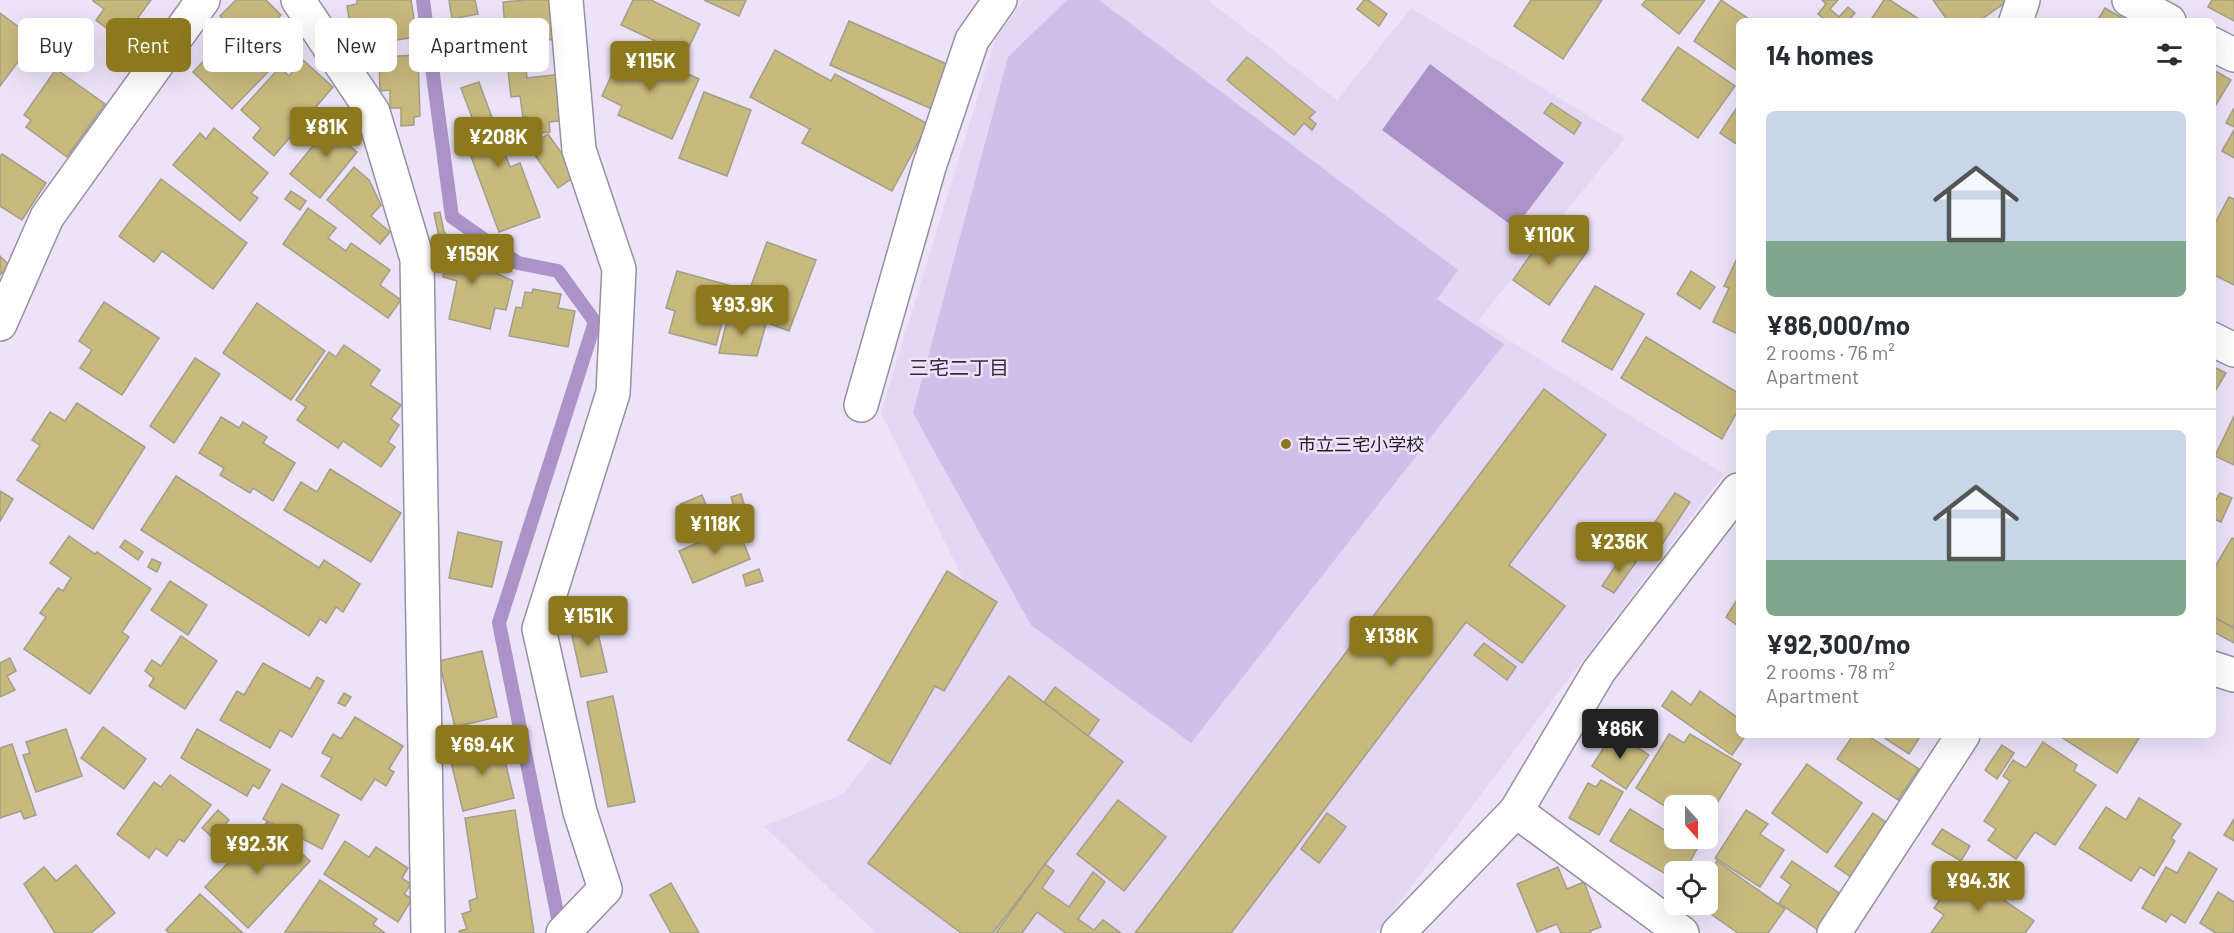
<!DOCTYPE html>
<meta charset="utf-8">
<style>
body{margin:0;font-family:Barlow,"Noto Sans JP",sans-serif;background:#f2f2f3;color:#2b2b33;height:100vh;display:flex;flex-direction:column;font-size:22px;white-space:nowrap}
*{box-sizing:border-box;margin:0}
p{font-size:20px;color:#7c7c81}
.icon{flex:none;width:33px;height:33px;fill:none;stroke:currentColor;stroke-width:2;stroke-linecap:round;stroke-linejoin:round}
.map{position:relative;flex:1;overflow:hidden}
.drawer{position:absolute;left:1736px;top:18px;width:480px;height:720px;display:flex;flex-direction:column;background:#fff;border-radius:9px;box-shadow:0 6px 24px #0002}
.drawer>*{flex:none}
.banner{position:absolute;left:18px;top:18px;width:570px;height:54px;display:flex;gap:12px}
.needle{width:39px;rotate:159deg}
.tools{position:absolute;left:1664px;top:795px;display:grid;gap:12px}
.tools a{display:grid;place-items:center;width:54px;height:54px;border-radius:9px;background:#fff;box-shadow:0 6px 24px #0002;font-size:30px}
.price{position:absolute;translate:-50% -51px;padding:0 14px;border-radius:6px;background:#8c791d;color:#fff;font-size:20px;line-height:39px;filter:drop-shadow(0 2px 3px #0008)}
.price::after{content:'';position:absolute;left:50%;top:36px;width:18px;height:14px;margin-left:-9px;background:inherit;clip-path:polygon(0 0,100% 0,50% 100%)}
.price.active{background:#222;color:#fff}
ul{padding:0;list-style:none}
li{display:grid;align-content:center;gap:12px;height:318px;padding:0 30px}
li+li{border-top:2px solid #e1e1e2}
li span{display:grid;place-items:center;height:186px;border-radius:9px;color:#555}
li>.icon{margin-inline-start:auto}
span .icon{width:108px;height:108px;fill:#fffc;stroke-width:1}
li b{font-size:26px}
h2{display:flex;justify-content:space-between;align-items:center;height:72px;padding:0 30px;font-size:26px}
.pill{padding:0 21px;border-radius:9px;background:#fff;box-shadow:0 6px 24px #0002;font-size:21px;line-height:54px}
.pill.active{background:#8c791d;color:#fff}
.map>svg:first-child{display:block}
.built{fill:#e3d7f3}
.green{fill:#d1bfea}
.water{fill:#ab93c8}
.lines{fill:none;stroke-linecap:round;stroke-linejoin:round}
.stream{stroke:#ab93c8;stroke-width:14}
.building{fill:#c8b97d;stroke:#a29e89;stroke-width:1.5}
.minor-casing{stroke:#978fa2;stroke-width:36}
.minor{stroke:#fff;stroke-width:33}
.poi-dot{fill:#8c791d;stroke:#ece3f9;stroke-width:2}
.labels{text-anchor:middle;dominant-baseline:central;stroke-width:5;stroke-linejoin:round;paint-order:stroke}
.poi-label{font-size:18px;fill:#1e1b23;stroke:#ece3f9;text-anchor:start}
.neighbourhood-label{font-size:20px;fill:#332c3c;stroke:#ece3f9}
</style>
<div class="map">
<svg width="2234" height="933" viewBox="0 0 2234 933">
<rect width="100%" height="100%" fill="#ece3f9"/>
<polygon class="built" points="1024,0 1208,0 1337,100 1411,8 1625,138 1478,321 1724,474 1376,933 876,933 764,826 843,794 982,617 881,413 996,37"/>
<polygon class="green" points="1067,0 1099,0 1458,270 1437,299 1504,344 1191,743 1031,625 913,413 1008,57"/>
<polygon class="water" points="1430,64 1564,163 1515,228 1382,130"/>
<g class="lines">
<polyline class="stream" points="423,0 452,217 518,263 558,271 595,322 499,623 561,933"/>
</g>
<g class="building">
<polygon points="94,0 151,0 137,19 148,27 132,48 96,20 104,9 93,1"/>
<polygon points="236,0 266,0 281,15 276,20 298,41 232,109 193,72 234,30 220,16"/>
<polygon points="357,0 411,0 417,37 361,45 360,34 352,36 347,6 357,4"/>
<polygon points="449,0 475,0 478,14 452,19"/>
<polygon points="527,0 556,0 559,39 506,43 503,2"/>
<polygon points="633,0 651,0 700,24 685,55 621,25"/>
<polygon points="704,0 746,0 739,16"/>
<polygon points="1364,0 1368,0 1387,14 1379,26 1357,9"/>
<polygon points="1531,0 1602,0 1563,59 1514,26"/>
<polygon points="1646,0 1705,0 1679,34 1642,5"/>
<polygon points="1721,0 1752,21 1738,21 1738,71 1694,41"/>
<polygon points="1822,0 1838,0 1830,9 1839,17 1848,7 1855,13 1848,21 1826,21 1818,14 1826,4"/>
<polygon points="1884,0 1890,0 1922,21 1870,21"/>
<polygon points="1933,0 2009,0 1979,21 1948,21"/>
<polygon points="2212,0 2234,0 2234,21 2208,7"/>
<polygon points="2105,8 2127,21 2097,21"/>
<polygon points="0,13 35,39 0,86"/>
<polygon points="849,21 951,66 932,109 830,65"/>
<polygon points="625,46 699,79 672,139 618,115 622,106 602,96"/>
<polygon points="1678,47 1735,86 1698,138 1642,100"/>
<polygon points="775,50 831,81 835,74 928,124 892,191 802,143 810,129 750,97"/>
<polygon points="418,55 420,116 414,117 414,125 401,126 401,108 390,108 390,90 380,91 379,57"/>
<polygon points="1247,57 1315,112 1309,118 1316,124 1312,130 1304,123 1294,135 1227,80"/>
<polygon points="525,59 527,78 562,74 567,120 549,122 550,132 529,134 527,117 523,117 520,96 511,97 507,61"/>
<polygon points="303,60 333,87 274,156 253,138 261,128 241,110 280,67 289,76"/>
<polygon points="56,69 105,104 67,157 26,127 31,120 24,115"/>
<polygon points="2212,69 2231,80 2212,111"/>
<polygon points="479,82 510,167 520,163 540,217 499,232 466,143 480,139 461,88"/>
<polygon points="704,92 751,110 727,176 679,158"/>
<polygon points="1551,103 1581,123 1574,134 1544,113"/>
<polygon points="1738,106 1738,145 1720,133"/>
<polygon points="2234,108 2234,127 2226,123"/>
<polygon points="339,114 355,127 343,140 357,152 320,198 290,174"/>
<polygon points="214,128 268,173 251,193 258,198 240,221 173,165 200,133 206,139"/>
<polygon points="2234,130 2234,158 2222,151"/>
<polygon points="548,134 577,175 558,188 529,147"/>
<polygon points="2,154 46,183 22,220 0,206 0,156"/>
<polygon points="354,167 369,180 381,205 371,216 390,232 380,244 327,200"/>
<polygon points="161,179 247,243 213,289 162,251 154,262 119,236"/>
<polygon points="291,191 306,201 300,210 285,199"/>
<polygon points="2229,197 2234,199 2234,285 2212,274 2212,229"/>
<polygon points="308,208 336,228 328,238 346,251 351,243 390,270 380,285 401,300 388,318 283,244"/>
<polygon points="440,212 444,232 475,263 513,281 506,310 495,308 490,329 449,319 457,281 443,277 448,256 443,256 434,213"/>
<polygon points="1549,228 1586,253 1549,305 1513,280"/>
<polygon points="767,242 816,260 789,331 741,313"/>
<polygon points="0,256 9,265 0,275"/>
<polygon points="1738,256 1738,334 1713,322 1729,288 1724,286"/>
<polygon points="677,271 732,286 716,345 669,333 675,311 666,308"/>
<polygon points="1691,271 1715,287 1700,309 1677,294"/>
<polygon points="1595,286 1644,314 1612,370 1562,341"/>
<polygon points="533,289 561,294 558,308 575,311 568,347 509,336 516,307 522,308 525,292 532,293"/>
<polygon points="104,302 159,338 122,395 80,368 92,350 79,341"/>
<polygon points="257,303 325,351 291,400 223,353"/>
<polygon points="729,312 766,324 757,356 719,353"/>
<polygon points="1646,337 1738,393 1738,410 1722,439 1621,378"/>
<polygon points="344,345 380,370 370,385 401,405 391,419 399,425 388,442 395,447 381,467 343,441 338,448 297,420 306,407 296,400 329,352 336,357"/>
<polygon points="195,358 220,374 174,443 150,426"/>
<polygon points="2212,366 2226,373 2212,396"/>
<polygon points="1544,389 1606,435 1509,565 1565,606 1522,663 1466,622 1231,933 1135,933"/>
<polygon points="77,403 145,447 93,529 17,480 40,445 32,440 50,412 65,421"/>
<polygon points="2234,416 2234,465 2215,456"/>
<polygon points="221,417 239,428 243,422 267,437 263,443 295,463 273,501 253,488 250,493 220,475 224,468 199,453"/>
<polygon points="330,469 401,513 371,562 284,510 301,482 317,492"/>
<polygon points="176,476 319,568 324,560 360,584 343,612 336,607 326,623 320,619 309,636 141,530"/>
<polygon points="0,491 13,499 0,521"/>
<polygon points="1675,493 1690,502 1659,549 1643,539"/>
<polygon points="2220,493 2232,498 2221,522 2212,518 2212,507"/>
<polygon points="741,494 745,507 735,511 731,497"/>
<polygon points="702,495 718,534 698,543 681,504"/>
<polygon points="737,526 750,559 693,583 679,551"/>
<polygon points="458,532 502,542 492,587 449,578"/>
<polygon points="69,536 95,554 97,552 151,589 122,632 129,637 90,694 24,649 46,617 40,613 58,588 63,591 71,578 50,563"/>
<polygon points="2232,538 2234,539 2234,628 2212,616 2212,572"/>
<polygon points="125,540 143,552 138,560 120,547"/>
<polygon points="1624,553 1636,562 1614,593 1602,586"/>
<polygon points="152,559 161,563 157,572 148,567"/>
<polygon points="759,569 763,581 746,586 743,575"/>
<polygon points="947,571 997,602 944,691 935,686 890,764 848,740"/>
<polygon points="170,581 207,605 188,635 151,610"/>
<polygon points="1738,598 1738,626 1726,617"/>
<polygon points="594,616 607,672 581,677 569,622"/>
<polygon points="2215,618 2234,628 2234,643 2212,631 2212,623"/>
<polygon points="181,636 217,661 185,709 149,686 154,678 145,671 152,660 161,666"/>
<polygon points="1484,643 1516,667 1507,680 1474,655"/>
<polygon points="482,651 497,717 455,727 439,661"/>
<polygon points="10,658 16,671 7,676 15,690 0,697 0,663"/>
<polygon points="263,663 310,689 317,677 324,681 292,737 280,730 270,748 220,720 237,691 244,695"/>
<polygon points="1009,676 1123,762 993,933 961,933 868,863"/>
<polygon points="1055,687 1099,720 1088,736 1044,702"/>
<polygon points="1672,691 1691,705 1700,691 1738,718 1738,735 1746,735 1732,755 1662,706"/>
<polygon points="344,693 351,697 345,706 338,703"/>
<polygon points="613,696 635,802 608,807 587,702"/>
<polygon points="355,717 403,746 389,769 394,772 386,786 375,779 361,800 321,776 332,758 322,753 333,734 341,739"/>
<polygon points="103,727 146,759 124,789 81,758"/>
<polygon points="66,729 82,776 36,792 23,755 30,753 26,742"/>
<polygon points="197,729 270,770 259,789 253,785 247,796 181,758"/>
<polygon points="1614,732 1649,755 1626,789 1592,766"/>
<polygon points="1669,734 1684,743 1690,734 1741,764 1716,805 1703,797 1698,806 1674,806 1674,812 1636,788"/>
<polygon points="1848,735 1867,735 1919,769 1898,800 1837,759 1852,737"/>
<polygon points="1880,735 1921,735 1909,754"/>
<polygon points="2058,735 2141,735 2117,773"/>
<polygon points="500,741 514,798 463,811 449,754"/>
<polygon points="2043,742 2077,765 2074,771 2096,785 2055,845 2035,832 2016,859 1988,840 1996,829 1984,821 2010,781 2003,776 2013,760 2026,768"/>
<polygon points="12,744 36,815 24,819 21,811 0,818 0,748"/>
<polygon points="2002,745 2014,753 1997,779 1985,770"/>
<polygon points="1807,764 1862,803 1827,853 1772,813"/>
<polygon points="170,775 211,805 184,842 179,839 167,856 156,848 149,858 117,834 154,782 161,787"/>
<polygon points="1601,780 1623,792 1599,835 1569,818 1588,783 1596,787"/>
<polygon points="282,784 339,815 322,849 263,819"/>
<polygon points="2139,798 2181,824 2171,838 2175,841 2154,876 2140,867 2131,881 2079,848 2106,807 2126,820"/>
<polygon points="1118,800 1166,837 1124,891 1077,854"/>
<polygon points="1630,809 1674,836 1674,838 1679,838 1697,849 1684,872 1674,872 1674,879 1610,841"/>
<polygon points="218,810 229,820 213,838 202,828"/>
<polygon points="515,810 534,933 460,933 459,931 467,929 462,914 471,911 469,901 477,898 465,818"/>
<polygon points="1746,810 1768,824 1760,834 1784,850 1760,887 1715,858"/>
<polygon points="1327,813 1346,827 1319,863 1301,849"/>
<polygon points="1873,813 1890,825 1852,878 1835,866"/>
<polygon points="2234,819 2234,841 2224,835"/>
<polygon points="267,822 310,861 248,928 205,887"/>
<polygon points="1942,829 1970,846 1961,861 1932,844"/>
<polygon points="345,841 369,857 376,847 408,868 402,878 411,884 404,894 412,899 398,922 324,874"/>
<polygon points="2189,852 2217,869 2185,923 2171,914 2166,922 2142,908 2166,867 2177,873"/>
<polygon points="1717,861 1785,909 1768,933 1738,933 1701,907 1703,904 1707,904 1707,875"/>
<polygon points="1792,861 1842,895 1818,930 1779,903 1791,885 1781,877"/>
<polygon points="1045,864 1054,871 1042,888 1069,907 1093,872 1105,882 1078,919 1094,930 1103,920 1121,933 1066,933 1037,912 1022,933 996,933"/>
<polygon points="76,865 115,913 91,933 55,933 24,884 44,867 56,881"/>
<polygon points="1558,867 1567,889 1584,882 1601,927 1590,931 1591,933 1561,933 1557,924 1537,932 1517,884"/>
<polygon points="1968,875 2034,921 2025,933 1931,933 1944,915 1934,908 1951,884 1958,890"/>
<polygon points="320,880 377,919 373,924 385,933 285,932"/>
<polygon points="671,883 699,933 671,933 650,895"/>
<polygon points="2218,892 2234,902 2234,933 2216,933 2200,923"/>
<polygon points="200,894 243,933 169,933 166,930"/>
</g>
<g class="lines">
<g class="minor-casing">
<g id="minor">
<polyline points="298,0 373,112 417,259 428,933"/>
<polyline points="2129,0 2169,21"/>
<polyline points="2016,21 2023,0"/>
<polyline points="2212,44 2234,55"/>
<polyline points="0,324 47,217 203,0"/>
<polyline points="2212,339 2234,350"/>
<polyline points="861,405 929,167 972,40 1000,0"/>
<polyline points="2212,668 2234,675"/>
<polyline points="563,933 605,889 580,812 539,629 613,393 619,269 579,150 566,0"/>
<polyline points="1398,933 1516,811"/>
<polyline points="1682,933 1516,811 1599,671 1738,490"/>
<polyline points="1834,933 1963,735"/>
</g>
</g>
<use href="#minor" class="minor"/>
</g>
<circle class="poi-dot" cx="1286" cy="444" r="6"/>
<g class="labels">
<g class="poi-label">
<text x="1298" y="444">市立三宅小学校</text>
</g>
<g class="neighbourhood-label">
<text x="959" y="367">三宅二丁目</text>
</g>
</g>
</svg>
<div class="tools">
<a><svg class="needle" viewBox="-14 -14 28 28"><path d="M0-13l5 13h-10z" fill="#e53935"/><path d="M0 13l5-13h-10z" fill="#7c7c81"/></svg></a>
<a><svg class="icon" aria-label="locate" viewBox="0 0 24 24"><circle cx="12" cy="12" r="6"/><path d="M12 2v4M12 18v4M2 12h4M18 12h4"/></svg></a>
</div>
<b class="price" style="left:650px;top:92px">¥115K</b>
<b class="price" style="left:326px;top:158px">¥81K</b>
<b class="price" style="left:498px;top:168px">¥208K</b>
<b class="price" style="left:1549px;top:266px">¥110K</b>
<b class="price" style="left:472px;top:285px">¥159K</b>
<b class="price" style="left:742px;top:336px">¥93.9K</b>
<b class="price" style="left:715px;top:555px">¥118K</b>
<b class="price" style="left:1619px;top:573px">¥236K</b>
<b class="price" style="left:588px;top:647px">¥151K</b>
<b class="price" style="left:1391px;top:667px">¥138K</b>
<b class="price active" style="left:1620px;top:760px">¥86K</b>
<b class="price" style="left:482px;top:776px">¥69.4K</b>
<b class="price" style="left:257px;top:875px">¥92.3K</b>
<b class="price" style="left:1978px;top:912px">¥94.3K</b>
<div class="banner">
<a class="pill">Buy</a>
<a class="pill active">Rent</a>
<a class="pill">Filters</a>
<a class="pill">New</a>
<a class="pill">Apartment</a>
</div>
<section class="drawer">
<h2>14 homes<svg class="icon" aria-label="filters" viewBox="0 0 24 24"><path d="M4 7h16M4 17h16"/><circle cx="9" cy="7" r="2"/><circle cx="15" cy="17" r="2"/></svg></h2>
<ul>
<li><span style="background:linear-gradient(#c9d6e8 70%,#7fa58c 0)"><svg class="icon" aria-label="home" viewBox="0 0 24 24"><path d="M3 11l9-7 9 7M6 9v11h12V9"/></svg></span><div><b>¥86,000/mo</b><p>2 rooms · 76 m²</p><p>Apartment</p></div></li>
<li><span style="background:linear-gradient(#c9d6e8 70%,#7fa58c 0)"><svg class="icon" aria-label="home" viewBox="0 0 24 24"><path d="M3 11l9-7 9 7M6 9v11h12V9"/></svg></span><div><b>¥92,300/mo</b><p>2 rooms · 78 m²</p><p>Apartment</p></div></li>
</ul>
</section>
</div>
